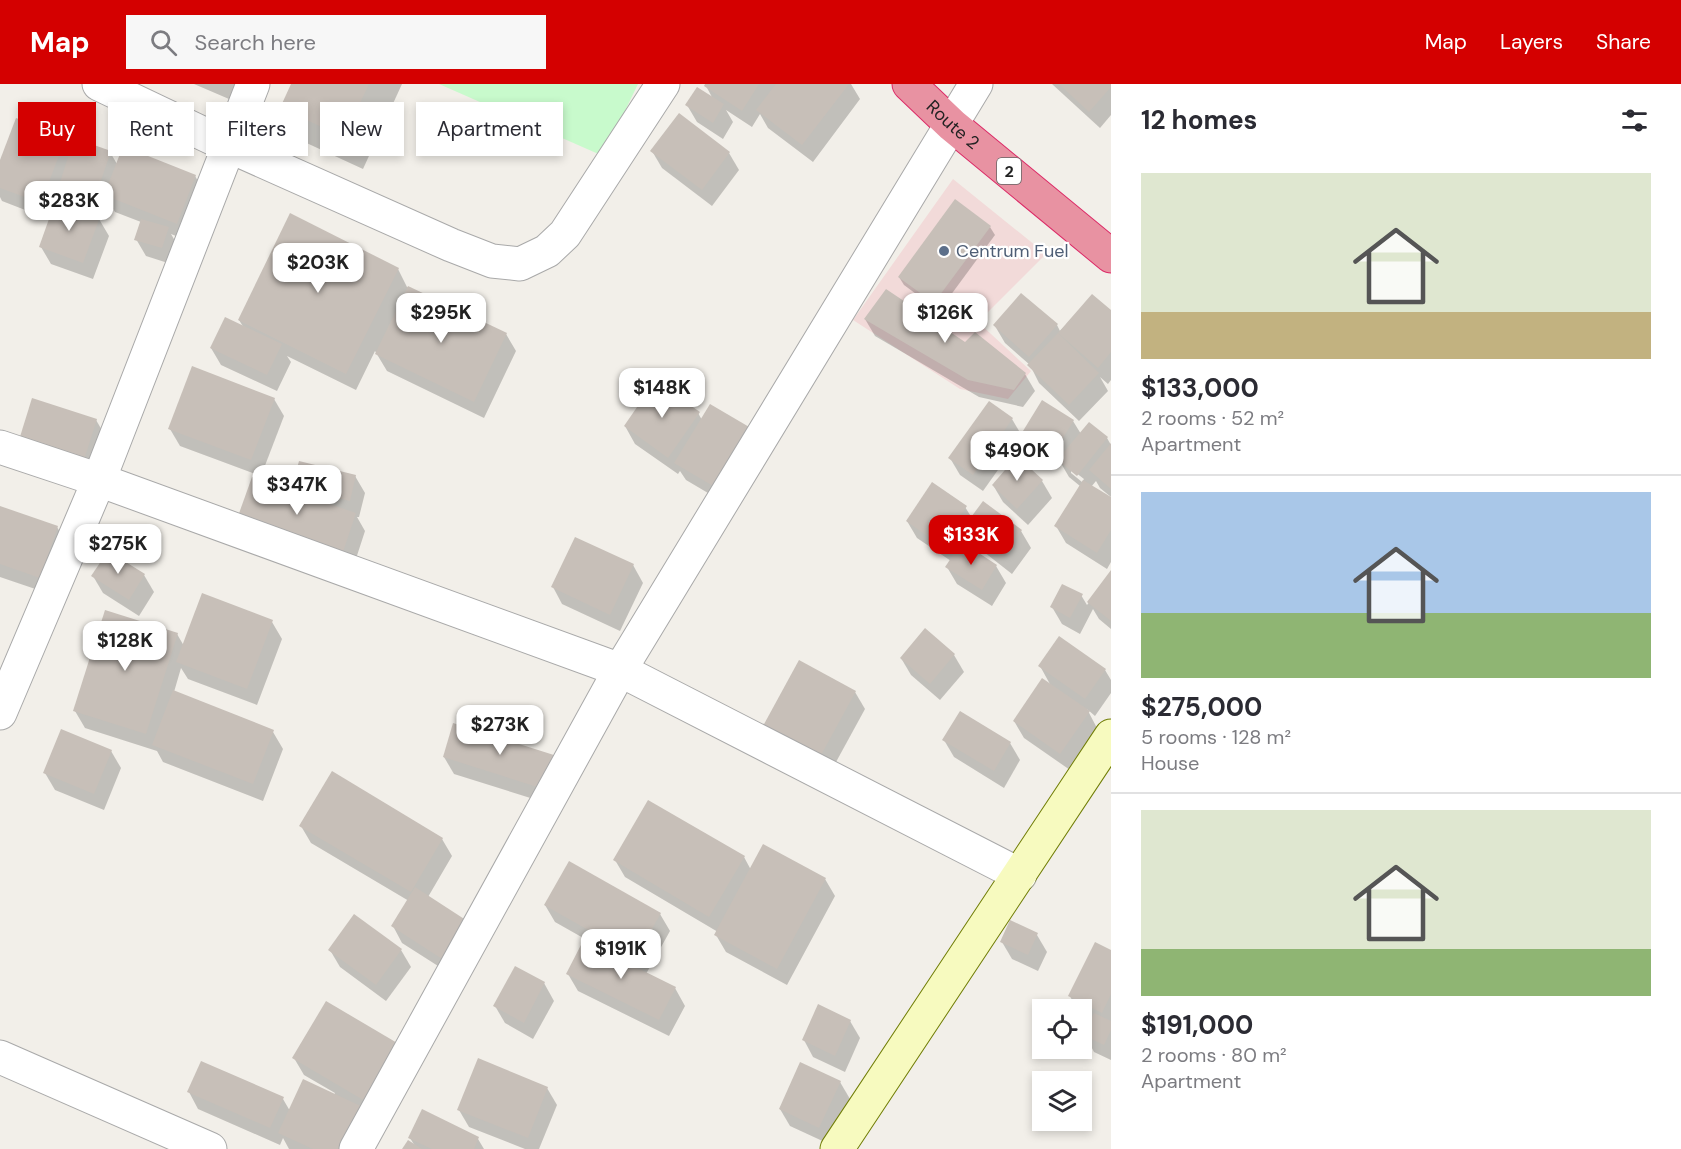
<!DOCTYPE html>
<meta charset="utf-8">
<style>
body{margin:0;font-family:"DM Sans",sans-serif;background:#f7f7f7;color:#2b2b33;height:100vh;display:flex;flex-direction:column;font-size:22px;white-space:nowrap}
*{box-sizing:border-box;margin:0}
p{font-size:20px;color:#7c7c81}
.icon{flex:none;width:33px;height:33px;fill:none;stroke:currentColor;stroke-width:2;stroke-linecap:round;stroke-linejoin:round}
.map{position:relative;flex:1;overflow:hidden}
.side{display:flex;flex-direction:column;background:#fff;width:570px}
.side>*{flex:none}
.banner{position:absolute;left:18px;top:18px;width:570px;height:54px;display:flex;gap:12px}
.tools{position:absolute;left:1032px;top:915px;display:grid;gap:12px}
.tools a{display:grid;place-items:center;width:60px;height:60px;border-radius:0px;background:#fff;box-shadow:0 3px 9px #0003;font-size:30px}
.price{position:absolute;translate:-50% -51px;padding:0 14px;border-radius:12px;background:#fff;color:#222;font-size:20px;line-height:39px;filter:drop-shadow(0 2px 3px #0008)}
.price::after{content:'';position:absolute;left:50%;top:36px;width:18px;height:14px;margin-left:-9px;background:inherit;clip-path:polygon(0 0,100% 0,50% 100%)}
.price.on{background:#d40000;color:#fff}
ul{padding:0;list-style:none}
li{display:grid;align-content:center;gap:12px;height:318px;padding:0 30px}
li+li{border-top:2px solid #e1e1e2}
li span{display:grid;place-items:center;height:186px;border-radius:0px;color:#555}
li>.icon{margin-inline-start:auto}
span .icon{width:108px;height:108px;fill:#fffc;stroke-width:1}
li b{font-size:26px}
h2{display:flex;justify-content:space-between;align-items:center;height:72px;padding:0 30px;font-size:26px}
.pill{padding:0 21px;border-radius:0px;background:#fff;box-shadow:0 3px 9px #0003;font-size:21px;line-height:54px}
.pill.on{background:#d40000;color:#fff}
header{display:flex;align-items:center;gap:36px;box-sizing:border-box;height:84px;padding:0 30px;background:#d40000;color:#fff}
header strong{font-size:28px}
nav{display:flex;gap:33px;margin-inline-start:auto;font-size:21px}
.search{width:420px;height:54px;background:#f7f7f7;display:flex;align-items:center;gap:15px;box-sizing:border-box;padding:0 21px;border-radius:0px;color:#7c7c81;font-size:22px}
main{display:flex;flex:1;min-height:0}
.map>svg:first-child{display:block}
.commercial{fill:#f2dad9}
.park{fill:#c8facc}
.shadow{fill:#0003;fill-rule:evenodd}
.building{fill:#c7bfb8}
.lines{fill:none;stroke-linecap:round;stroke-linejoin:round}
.street-casing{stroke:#a9a9a9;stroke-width:35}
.secondary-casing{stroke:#707d05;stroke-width:35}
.highway-casing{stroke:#dc2a67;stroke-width:35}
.street{stroke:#fff;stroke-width:33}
.secondary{stroke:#f7fabf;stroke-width:33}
.highway{stroke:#e892a2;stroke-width:33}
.service-dot{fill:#5c6f8a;stroke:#fff;stroke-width:2}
.labels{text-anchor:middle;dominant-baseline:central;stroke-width:4.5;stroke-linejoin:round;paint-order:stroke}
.shield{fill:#fff;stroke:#646464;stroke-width:1.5}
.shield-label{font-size:16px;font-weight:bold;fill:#222}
.street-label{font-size:18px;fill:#222;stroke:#fff}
.service-label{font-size:18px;fill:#4e5e75;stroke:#fff;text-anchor:start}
</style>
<header>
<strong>Map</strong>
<div class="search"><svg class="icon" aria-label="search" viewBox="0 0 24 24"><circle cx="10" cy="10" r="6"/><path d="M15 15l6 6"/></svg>Search here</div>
<nav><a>Map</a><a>Layers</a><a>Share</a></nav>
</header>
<main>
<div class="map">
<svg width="1111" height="1065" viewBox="0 0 1111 1065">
<rect width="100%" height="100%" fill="#f2efe9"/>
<polygon class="commercial" points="953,95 1046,170 978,238 1031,287 1008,315 960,305 853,236"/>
<polygon class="park" points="439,0 638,0 603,72"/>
<g class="shadow">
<polygon points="194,0 252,0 243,21"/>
<polygon points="293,0 402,0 363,85 300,56 282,24"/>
<polygon points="707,0 851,0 860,15 813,78 768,44 760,30 752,43 726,26 733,38 723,55 697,38 687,21 713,15 706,2"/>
<polygon points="1052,0 1111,0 1111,31 1100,44"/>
<path d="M65 54 72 66 110 68 117 80 195 92 205 109 186 156 171 150 178 162 171 180 146 172 136 155 141 138 115 128 109 117 103 136 99 135 109 152 93 195 51 180 41 163 51 136 2 117 0 113V80ZM60 111 67 124 56 120Z"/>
<polygon points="652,67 729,69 739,86 712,122 662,84"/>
<polygon points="990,143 995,151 939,227 904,201 899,193"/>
<polygon points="398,185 407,203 506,250 516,267 484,334 387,287 375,267 356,306 287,272 291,278 277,307 221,281 211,264 244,244 239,236"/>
<polygon points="1093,212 1111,228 1111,296 1108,300 1100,293 1108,307 1079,337 1039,299 1030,281 1005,259 995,242 1057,241 1060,247"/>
<polygon points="865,235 965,260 1025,290 1035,307 1023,323 979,313 875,252"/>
<polygon points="274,315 284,332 261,392 180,362 170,345"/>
<polygon points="698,329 702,336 730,422 686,396 680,387 678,390 635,360 625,342"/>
<polygon points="1012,335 1022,352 983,407 960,391 950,374"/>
<polygon points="96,336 106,353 94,393 31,373"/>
<path d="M1073 337 1081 350 1107 354 1111 361V413L1100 404 1096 397 1091 403 1111 414V478L1107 485 1066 459 1056 442 1080 402 1069 393 1062 381 1034 364 1024 347ZM1071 385 1084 395 1082 398 1071 389Z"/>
<polygon points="1017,374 1042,397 1052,414 1028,441 1003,418 993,401"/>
<polygon points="355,392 365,409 359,433 357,433 365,447 352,487 294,403"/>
<polygon points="965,423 972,434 1021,447 1031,464 1012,490 975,461 968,450 962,460 996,482 1006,499 992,522 957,500 947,483 951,477 917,454 907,437"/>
<polygon points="0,424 57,443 67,460 50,510 0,493"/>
<polygon points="633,481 643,499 620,547 562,520 553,503"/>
<polygon points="1111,489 1111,545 1099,535 1093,525 1080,550 1062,540 1052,523 1081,511 1087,521"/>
<polygon points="144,491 154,508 139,532 103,509 93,492"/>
<polygon points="272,538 282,555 257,621 188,595 181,584 174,608 273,648 283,665 263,717 163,678 157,667 85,644 75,627 177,550 184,562"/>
<polygon points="1059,554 1105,586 1111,596 1111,609 1095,632 1087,625 1098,646 1070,686 1024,654 1014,637 1051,602 1040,582"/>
<polygon points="954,571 964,588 940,616 911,591 901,574"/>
<polygon points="855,608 865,625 830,689 775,659"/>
<polygon points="944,656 1010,659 1020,676 1004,704 954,673"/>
<polygon points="111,667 121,684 104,726 55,706 45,689"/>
<polygon points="444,673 556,673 556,722 454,690"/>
<polygon points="301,742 442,755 452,772 428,813 460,896 402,859 393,842 409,817 311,759"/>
<polygon points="744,773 751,786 825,795 835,812 787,901 726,868 716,851 718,848 625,793 615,776"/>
<polygon points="545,821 660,830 670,847 646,890 675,904 685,922 669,952 578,907 568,890 607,871 608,868 555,838"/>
<polygon points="355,832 401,866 411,883 386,917 340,883 330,866"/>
<polygon points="1011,838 1037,851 1047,868 1038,887 1012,875 1002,858"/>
<polygon points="1095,860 1111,868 1111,976 1094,968 1085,951 1092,936 1082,930 1082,926 1077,926 1070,912"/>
<polygon points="544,899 554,917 533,955 505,939 495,922"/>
<polygon points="326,919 375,1043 365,1065 289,1065 283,1054 280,1061 198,1025 189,1008 283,1015 290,1027 334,1011 335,1009 304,991 294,974"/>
<polygon points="850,937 860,954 845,988 813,973 804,956"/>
<polygon points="840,998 850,1015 829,1060 790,1042 780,1025"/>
<polygon points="547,1004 557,1021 539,1065 525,1065 469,1043 459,1026"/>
<polygon points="410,1054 478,1055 484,1065 404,1065 415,1062"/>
</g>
<g class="building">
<polygon points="291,0 369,0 344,53 280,24"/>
<polygon points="705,0 759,0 742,27 704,2"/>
<polygon points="776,0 849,0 802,61 756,26"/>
<polygon points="1059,0 1111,0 1111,3 1089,28"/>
<polygon points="697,3 724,20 713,39 685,21"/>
<polygon points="679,29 730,68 702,106 650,67"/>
<polygon points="16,34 66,53 41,119 0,104 0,76"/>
<polygon points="74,54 111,67 93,120 57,108"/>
<polygon points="123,62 196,91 177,140 104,111"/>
<polygon points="955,115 991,142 934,219 898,193"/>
<polygon points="55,118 100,133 83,179 39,163"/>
<polygon points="290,129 399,184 346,290 238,236"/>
<polygon points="141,135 169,143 162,164 134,156"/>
<polygon points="408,202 507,249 474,318 375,270"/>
<polygon points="886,205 965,258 975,248 1026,289 1014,306 968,296 864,235"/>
<polygon points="1021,209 1058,240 1029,273 993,241"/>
<polygon points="1092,210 1111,226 1111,268 1098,284 1058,249"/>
<polygon points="225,233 282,260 267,291 210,264"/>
<polygon points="1058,249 1099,289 1069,321 1027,281"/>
<polygon points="192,282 275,314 251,376 168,345"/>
<polygon points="655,297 700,328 668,374 624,342"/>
<polygon points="32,314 97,335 84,376 19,356"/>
<polygon points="1042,316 1074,336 1055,367 1023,347"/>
<polygon points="989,317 1013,334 973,391 948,374"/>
<polygon points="710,320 756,347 720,406 674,379"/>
<polygon points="1089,338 1108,353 1077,392 1057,376"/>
<polygon points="1111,359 1111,405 1089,386"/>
<polygon points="1017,372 1043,396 1017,425 992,401"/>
<polygon points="299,377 356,391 350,417 292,403"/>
<polygon points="252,393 356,429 342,471 237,435"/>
<polygon points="1083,396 1111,413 1111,446 1097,469 1054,442"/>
<polygon points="932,398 967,422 940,461 906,437"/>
<polygon points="983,417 1022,446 1002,474 963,444"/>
<polygon points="0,422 58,442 40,494 0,480"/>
<polygon points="575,453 634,480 610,531 551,503"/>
<polygon points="962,458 997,481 982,506 945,483"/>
<polygon points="108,467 145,490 129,516 91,492"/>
<polygon points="1111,486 1111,537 1087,518"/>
<polygon points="1062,500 1083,510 1070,534 1050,523"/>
<polygon points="202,509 273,536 247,605 176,578"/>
<polygon points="105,526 178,549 146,650 73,627"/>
<polygon points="925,544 955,570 930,600 900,574"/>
<polygon points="1059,552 1106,585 1085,615 1038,582"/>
<polygon points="799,576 856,607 820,673 763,642"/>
<polygon points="1042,594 1090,627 1060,670 1013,637"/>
<polygon points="173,606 274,646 253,700 152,661"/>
<polygon points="960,627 1011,658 994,687 942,656"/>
<polygon points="453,639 557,672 547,706 443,673"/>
<polygon points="61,645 112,666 94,710 43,689"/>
<polygon points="332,687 443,754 411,808 299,742"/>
<polygon points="648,716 745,772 709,833 613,776"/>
<polygon points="763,760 826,794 777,885 714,851"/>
<polygon points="569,777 661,829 636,873 544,821"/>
<polygon points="415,803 475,842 450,880 391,842"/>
<polygon points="354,830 402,865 376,901 328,866"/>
<polygon points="1010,836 1038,849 1028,871 1000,858"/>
<polygon points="583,857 676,903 659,936 566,890"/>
<polygon points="1095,858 1111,866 1111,910 1102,929 1068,912"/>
<polygon points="515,882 545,898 524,939 493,922"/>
<polygon points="326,917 404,963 370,1020 292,974"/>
<polygon points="818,920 851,936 835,972 802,956"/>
<polygon points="1094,929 1111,937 1111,946 1104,961 1083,951"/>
<polygon points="478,974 548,1003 528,1054 457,1026"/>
<polygon points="201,977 284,1013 270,1044 187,1008"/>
<polygon points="800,978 841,997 819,1044 779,1025"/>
<polygon points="303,995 367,1025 348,1065 313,1065 278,1049"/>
<polygon points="422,1025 479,1053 474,1065 432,1065 408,1054"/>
<polygon points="408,1056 422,1065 402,1065"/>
</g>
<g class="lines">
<g class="street-casing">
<g id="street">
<polyline points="99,0 229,62 451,161 492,177 520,180 547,167 565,150 663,0"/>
<polyline points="0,363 99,396 620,586 1020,791"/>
<polyline points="0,629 99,396 253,0"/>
<polyline points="0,973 210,1065"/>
<polyline points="356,1065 620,586 976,0"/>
</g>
</g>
<g class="secondary-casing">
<polyline id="secondary" points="837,1065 1111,652"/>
</g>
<g class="highway-casing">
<g id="highway">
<path id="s1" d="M909 0 952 41 1111 172"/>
</g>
</g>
<use href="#street" class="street"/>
<use href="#secondary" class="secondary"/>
<use href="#highway" class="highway"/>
</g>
<circle class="service-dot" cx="944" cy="167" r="6"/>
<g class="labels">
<rect class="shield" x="997" y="74" width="24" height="26" rx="4.5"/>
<g class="shield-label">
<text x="1009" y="87">2</text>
</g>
<g class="street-label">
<text stroke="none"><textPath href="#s1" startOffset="60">Route 2</textPath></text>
</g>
<g class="service-label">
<text x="956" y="167">Centrum Fuel</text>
</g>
</g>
</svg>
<div class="tools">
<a><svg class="icon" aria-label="locate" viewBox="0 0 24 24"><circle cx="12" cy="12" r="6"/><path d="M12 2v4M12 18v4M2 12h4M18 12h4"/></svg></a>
<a><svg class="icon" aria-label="layers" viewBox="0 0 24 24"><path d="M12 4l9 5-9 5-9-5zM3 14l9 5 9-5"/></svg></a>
</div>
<b class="price" style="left:69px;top:148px">$283K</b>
<b class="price" style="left:318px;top:210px">$203K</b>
<b class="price" style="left:441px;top:260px">$295K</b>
<b class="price" style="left:945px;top:260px">$126K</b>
<b class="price" style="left:662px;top:335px">$148K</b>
<b class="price" style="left:1017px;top:398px">$490K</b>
<b class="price" style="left:297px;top:432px">$347K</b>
<b class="price on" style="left:971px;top:482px">$133K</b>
<b class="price" style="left:118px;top:491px">$275K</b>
<b class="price" style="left:125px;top:588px">$128K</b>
<b class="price" style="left:500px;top:672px">$273K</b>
<b class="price" style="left:621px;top:896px">$191K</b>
<div class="banner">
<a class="pill on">Buy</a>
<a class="pill">Rent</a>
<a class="pill">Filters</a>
<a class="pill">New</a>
<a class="pill">Apartment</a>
</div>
</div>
<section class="side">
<h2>12 homes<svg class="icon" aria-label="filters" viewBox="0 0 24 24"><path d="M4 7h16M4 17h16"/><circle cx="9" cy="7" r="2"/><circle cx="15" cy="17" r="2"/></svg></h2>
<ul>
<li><span style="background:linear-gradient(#dfe7d0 75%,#c2b280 0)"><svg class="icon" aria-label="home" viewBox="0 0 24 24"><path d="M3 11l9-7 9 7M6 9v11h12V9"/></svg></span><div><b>$133,000</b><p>2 rooms · 52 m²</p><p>Apartment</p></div></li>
<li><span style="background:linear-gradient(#a9c7e8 65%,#8fb573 0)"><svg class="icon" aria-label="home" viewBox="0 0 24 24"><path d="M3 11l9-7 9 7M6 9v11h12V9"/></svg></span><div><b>$275,000</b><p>5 rooms · 128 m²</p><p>House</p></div></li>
<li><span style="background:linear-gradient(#dfe7d0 75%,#8fb573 0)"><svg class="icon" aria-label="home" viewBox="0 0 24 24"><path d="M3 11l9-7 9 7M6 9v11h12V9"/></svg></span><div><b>$191,000</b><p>2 rooms · 80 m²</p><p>Apartment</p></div></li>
</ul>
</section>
</main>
